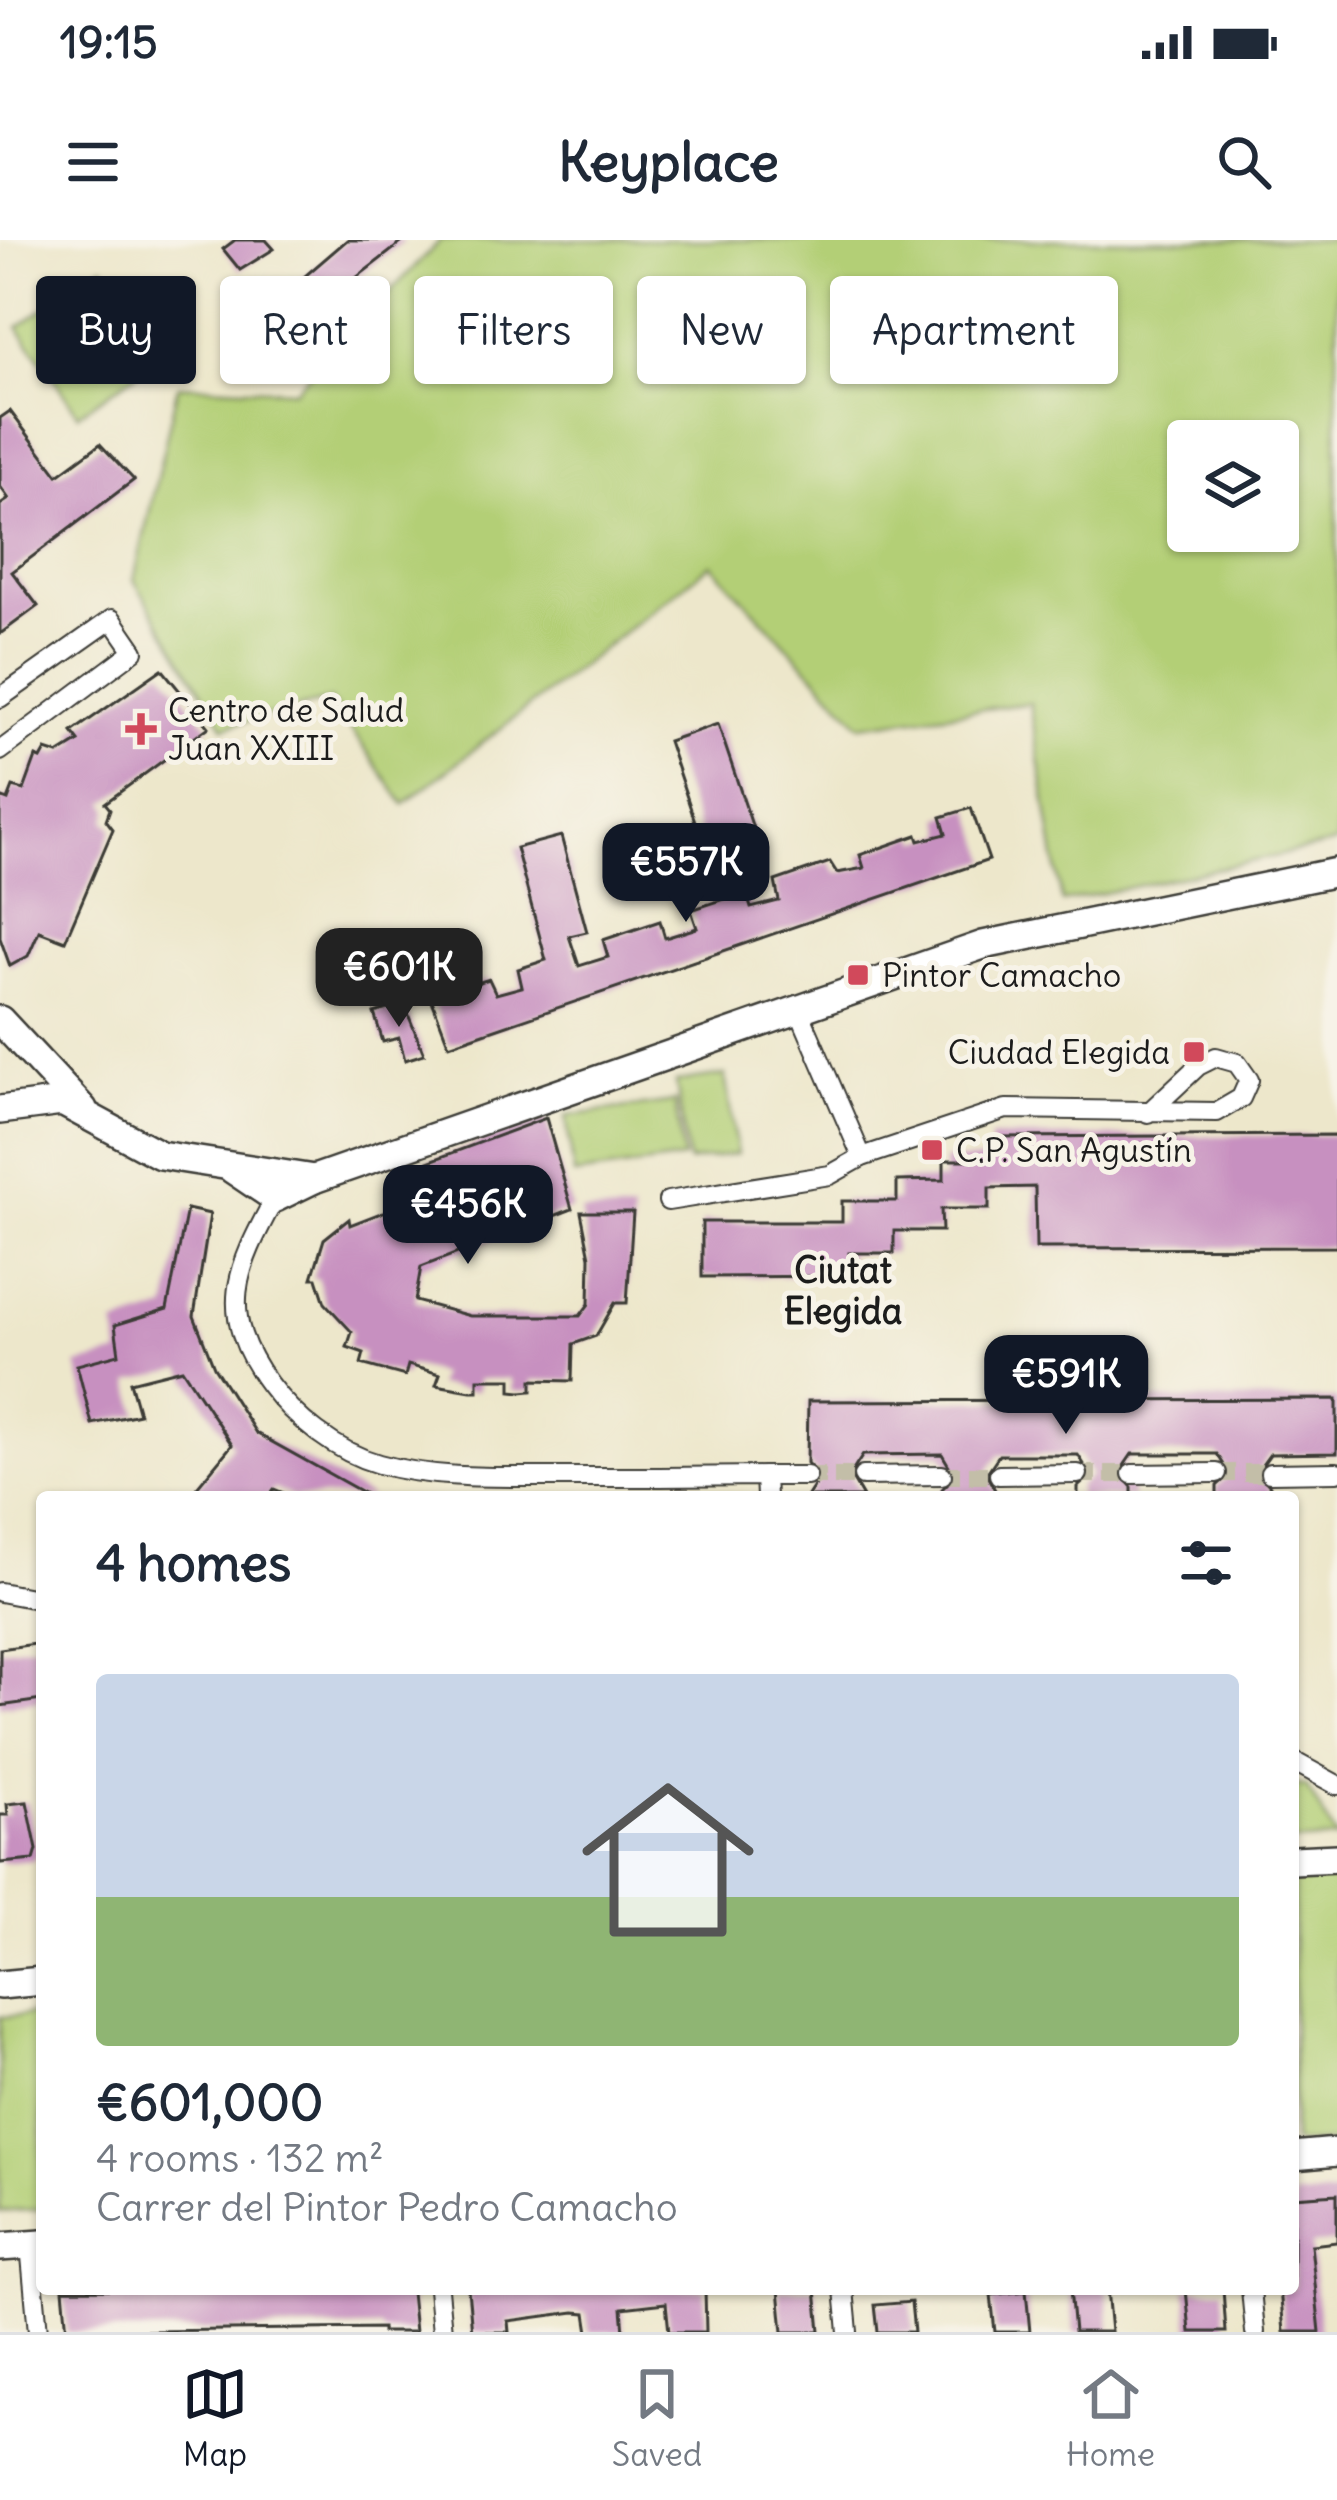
<!DOCTYPE html>
<meta charset="utf-8">
<style>
body{margin:0;font-family:Delius,sans-serif;background:#f6f6f7;color:#1f2937;height:100vh;display:flex;flex-direction:column;font-size:45px;white-space:nowrap}
*{box-sizing:border-box;margin:0}
p{font-size:39px;color:#747a83}
.icon{flex:none;width:66px;height:66px;fill:none;stroke:currentColor;stroke-width:2;stroke-linecap:round;stroke-linejoin:round}
.map{position:relative;flex:1;overflow:hidden}
.details{position:absolute;left:36px;top:1251px;width:1263px;height:804px;display:flex;flex-direction:column;background:#fff;border-radius:12px;box-shadow:0 3px 9px #0004}
.details>*{flex:none}
.guide{position:absolute;left:36px;top:36px;width:1266px;height:108px;display:flex;gap:24px}
.buttons{position:absolute;left:1167px;top:180px;display:grid;gap:24px}
.buttons a{display:grid;place-items:center;width:132px;height:132px;border-radius:12px;background:#fff;box-shadow:0 3px 9px #0004;font-size:60px}
.price{position:absolute;translate:-50% -102px;padding:0 27px;border-radius:24px;background:#111827;color:#fff;font-size:39px;line-height:78px;filter:drop-shadow(0 3px 6px #0008)}
.price::after{content:'';position:absolute;left:50%;top:72px;width:36px;height:27px;margin-left:-18px;background:inherit;clip-path:polygon(0 0,100% 0,50% 100%)}
.price.current{background:#222;color:#fff}
ul{padding:0;list-style:none}
li{display:grid;align-content:center;gap:24px;height:636px;padding:0 60px}
li+li{border-top:3px solid #e0e1e3}
li span{display:grid;place-items:center;height:372px;border-radius:12px;color:#555}
li>.icon{margin-inline-start:auto}
span .icon{width:216px;height:216px;fill:#fffc;stroke-width:1}
li b{font-size:51px}
h2{display:flex;justify-content:space-between;align-items:center;height:144px;padding:0 60px;font-size:51px}
.chip{padding:0 42px;border-radius:12px;background:#fff;box-shadow:0 3px 9px #0004;font-size:42px;line-height:108px}
.chip.current{background:#111827;color:#fff}
.status{display:flex;justify-content:space-between;align-items:center;height:84px;padding:0 60px;background:#fff;direction:ltr}
.status svg{height:33px;fill:currentColor}
header{display:flex;justify-content:space-between;align-items:center;height:156px;padding:0 60px;background:#fff;font-size:54px;font-weight:700}
.menu{display:flex;justify-content:space-around;align-items:center;height:168px;border-top:3px solid #e0e1e3;background:#fff;font-size:33px;color:#747a83}
.menu a{display:grid;justify-items:center;gap:6px}
.menu .current{color:#111827}
.map>svg:first-child{display:block}
.green{fill:#b3cf76;stroke:#687649;stroke-width:3;fill-rule:evenodd}
.building{fill:#c790c0}
.lines{fill:none;stroke-linecap:round;stroke-linejoin:round}
.street-tunnel{stroke:#c3bea8;stroke-width:18;stroke-dasharray:18 9;stroke-linecap:butt}
.street-casing{stroke:#3b3a36;stroke-width:22}
.secondary-casing{stroke:#3b3a36;stroke-width:32}
.street{stroke:#fff;stroke-width:18}
.secondary{stroke:#fff;stroke-width:27}
.poi-dot{fill:#d1495b;stroke:#f7f3e8;stroke-width:4.5}
.labels{text-anchor:middle;dominant-baseline:central;stroke-width:10;stroke-linejoin:round;paint-order:stroke}
.poi-label{font-size:33px;fill:#1c1c1c;stroke:#f7f3e8;text-anchor:start}
.neighbourhood-label{font-size:36px;font-weight:bold;fill:#1c1c1c;stroke:#f7f3e8}
</style>
<div class="status"><b>19:15</b><svg viewBox="0 0 49 12"><path d="M0 12V9h3v3zM5 12V6h3v6zM10 12V3h3v9zM15 12V0h3v12zM26 1h20v11H26zM47 4h2v5h-2z"/></svg></div>
<header><svg class="icon" aria-label="menu" viewBox="0 0 24 24"><path d="M4 6h16M4 12h16M4 18h16"/></svg>Keyplace<svg class="icon" aria-label="search" viewBox="0 0 24 24"><circle cx="10" cy="10" r="6"/><path d="M15 15l6 6"/></svg></header>
<div class="map">
<svg width="1337" height="2092" viewBox="0 0 1337 2092">
<rect width="100%" height="100%" fill="#f7f3e8"/>
<filter id="ink" filterUnits="userSpaceOnUse"><feTurbulence type="fractalNoise" baseFrequency=".00833" numOctaves="2"/><feDisplacementMap in="SourceGraphic" scale="24" xChannelSelector="R" yChannelSelector="G"/><feConvolveMatrix kernelMatrix="1 2 1 2 8 2 1 2 1" color-interpolation-filters="sRGB"/></filter>
<filter id="wash" filterUnits="userSpaceOnUse"><feTurbulence type="fractalNoise" baseFrequency=".004" numOctaves="4" result="noise"/><feDisplacementMap in="SourceGraphic" scale="48" xChannelSelector="R" yChannelSelector="G"/><feGaussianBlur stdDeviation="2.7" result="paint"/><feColorMatrix in="noise" values="0 0 0 0 0 0 0 0 0 0 0 0 0 0 0 0 0 1.4 0 .05"/><feComposite in="paint" operator="in"/></filter>
<g filter="url(#wash)">
<rect width="100%" height="100%" fill="#ede7cb"/>
<g class="green">
<path d="M441 0H1337V603L1062 662 1030 463 861 485 711 324 404 564 330 460 224 487 134 340 178 145 294 150ZM1188 201H1278V291H1188Z"/>
<polygon points="103,26 131,65 115,77 134,65 166,113 78,174 18,87"/>
<polygon points="725,835 737,914 688,922 676,842"/>
<polygon points="675,862 683,919 574,935 566,876"/>
<polygon points="1293,1545 1306,1546 1337,1599 1293,1602"/>
<polygon points="1337,1628 1337,1902 1293,1904 1293,1630"/>
<polygon points="42,1774 42,1969 0,1972 0,1777"/>
</g>
<g id="blocks">
<g class="building">
<polygon points="235,0 266,0 274,9 240,30 223,9"/>
<polygon points="347,0 405,0 267,107 249,84"/>
<polygon points="10,171 58,235 100,204 134,240 12,332 38,366 0,394 0,265 9,259 0,246 0,178"/>
<polygon points="162,429 209,487 105,563 110,569 106,580 113,589 65,701 39,691 28,716 10,726 0,698 0,557 8,560 13,547 24,550 36,517 41,519 46,510 58,514 79,501 72,492"/>
<polygon points="718,484 757,600 742,605 754,639 734,646 723,615 708,620 668,501"/>
<polygon points="971,568 989,620 449,805 431,758 489,739 496,754 522,747 518,729 546,720 516,608 561,596 587,692 569,696 579,726 608,717 603,700 660,681 665,698 697,688 691,670 746,652 751,668 779,661 775,641 830,622 837,633 864,628 860,615 917,595 919,601 946,594 941,577"/>
<polygon points="404,764 424,814 405,820 399,798 383,802 374,773"/>
<polygon points="546,878 572,969 421,1027 415,1061 470,1076 580,1076 589,1064 590,1017 581,972 633,972 627,1063 615,1063 596,1096 573,1104 572,1141 532,1140 532,1151 521,1152 511,1151 511,1139 478,1139 478,1151 471,1151 436,1145 440,1134 408,1125 405,1136 361,1124 364,1113 347,1107 352,1092 325,1063 317,1038 312,1038 324,999 349,979 350,985 407,963 395,934"/>
<polygon points="1337,895 1337,1007 1036,1008 1035,947 989,948 989,969 941,969 942,991 894,991 894,1013 849,1013 849,1036 702,1037 702,982 842,982 842,961 897,961 897,941 944,940 944,920 990,920 990,897"/>
<polygon points="187,969 210,974 194,1076 214,1127 256,1193 371,1257 293,1257 274,1249 268,1257 208,1257 197,1247 232,1205 182,1129 130,1142 139,1174 92,1184 77,1125 119,1114 115,1085 167,1069"/>
<polygon points="1337,1159 1337,1213 1270,1214 1257,1232 1270,1246 1270,1257 1217,1257 1217,1246 1230,1234 1217,1214 1132,1214 1119,1233 1132,1247 1132,1257 1078,1257 1078,1247 1091,1235 1078,1215 999,1215 986,1234 999,1257 942,1257 942,1249 955,1236 942,1214 863,1215 850,1235 863,1257 807,1257 820,1237 807,1223 808,1161"/>
<polygon points="42,1403 42,1460 0,1466 0,1409"/>
<polygon points="27,1562 37,1610 34,1620 0,1623 0,1575 8,1575 7,1564"/>
<polygon points="1337,1954 1337,2002 1311,2005 1320,2092 1284,2092 1280,2049 1293,2049 1293,1957"/>
<polygon points="63,2049 411,2052 415,2092 382,2092 382,2088 67,2092"/>
<polygon points="468,2049 705,2049 706,2092 669,2092 666,2063 622,2068 624,2092 589,2092 586,2073 575,2072 508,2081 509,2092 472,2092"/>
<polygon points="779,2049 816,2049 820,2092 783,2092"/>
<polygon points="1070,2049 1107,2049 1111,2092 1074,2092"/>
<polygon points="1186,2049 1223,2049 1226,2092 1190,2092"/>
<polygon points="1026,2051 1030,2092 995,2092 991,2055"/>
<polygon points="911,2062 914,2092 878,2092 875,2065"/>
</g>
</g>
</g>
<g filter="url(#ink)">
<use href="#blocks" fill-opacity="0" stroke="#3b3a36" stroke-width="3"/>
<g class="lines">
<g class="street-tunnel">
<polyline points="1217,1233 1270,1233"/>
<polyline points="1078,1234 1132,1234"/>
<polyline points="942,1235 999,1235"/>
<polyline points="807,1236 863,1236"/>
</g>
<g class="street-casing">
<g id="street">
<polyline points="0,458 112,379 134,411 0,511"/>
<polyline points="799,771 862,917"/>
<path d="M275 958C236 1030 216 1072 269 1144 294 1178 336 1212 379 1224 433 1239 496 1237 553 1237 624 1237 694 1237 765 1236L766 1257"/>
<polyline points="668,961 830,935 862,917 1006,869 1217,872 1241,858 1249,840 1237,823 1216,817 1198,826 1148,873"/>
<polyline points="1270,1233 1337,1232"/>
<polyline points="1132,1234 1217,1233"/>
<polyline points="999,1235 1078,1234"/>
<polyline points="765,1236 807,1236"/>
<polyline points="863,1236 942,1235"/>
<polyline points="0,1352 42,1360"/>
<polyline points="1293,1521 1337,1545"/>
<polyline points="30,2005 38,2092"/>
<polyline points="438,2049 442,2092"/>
<polyline points="844,2049 848,2092"/>
<polyline points="1251,2049 1255,2092"/>
</g>
</g>
<g class="secondary-casing">
<g id="secondary">
<polyline points="0,780 83,869"/>
<polyline points="0,870 62,862 160,915 314,939"/>
<polyline points="232,929 275,958 314,939 983,705 1337,632"/>
<polyline points="1293,1620 1337,1618"/>
<polyline points="0,1745 42,1741"/>
<polyline points="1293,1916 1337,1912"/>
<polyline points="0,2007 42,2004"/>
</g>
</g>
<use href="#street" class="street"/>
<use href="#secondary" class="secondary"/>
</g>
</g>
<g class="poi-dot">
<path d="M135 471h12v12h12v12h-12v12h-12v-12h-12v-12h12z"/>
<rect x="846" y="723" width="24" height="24" rx="6"/>
<rect x="1182" y="800" width="24" height="24" rx="6"/>
<rect x="920" y="898" width="24" height="24" rx="6"/>
</g>
<g class="labels">
<g class="poi-label">
<text x="168" y="470">Centro de Salud<tspan x="168" dy="38">Juan XXIII</tspan></text>
<text x="882" y="735">Pintor Camacho</text>
<text x="1170" y="812" text-anchor="end">Ciudad Elegida</text>
<text x="956" y="910">C.P. San Agustín</text>
</g>
<g class="neighbourhood-label">
<text x="843" y="1030">Ciutat<tspan x="843" dy="41">Elegida</tspan></text>
</g>
</g>
</svg>
<div class="buttons">
<a><svg class="icon" aria-label="layers" viewBox="0 0 24 24"><path d="M12 4l9 5-9 5-9-5zM3 14l9 5 9-5"/></svg></a>
</div>
<b class="price" style="left:686px;top:685px">€557K</b>
<b class="price current" style="left:399px;top:790px">€601K</b>
<b class="price" style="left:468px;top:1027px">€456K</b>
<b class="price" style="left:1066px;top:1197px">€591K</b>
<div class="guide">
<a class="chip current">Buy</a>
<a class="chip">Rent</a>
<a class="chip">Filters</a>
<a class="chip">New</a>
<a class="chip">Apartment</a>
</div>
<section class="details">
<h2>4 homes<svg class="icon" aria-label="filters" viewBox="0 0 24 24"><path d="M4 7h16M4 17h16"/><circle cx="9" cy="7" r="2"/><circle cx="15" cy="17" r="2"/></svg></h2>
<ul>
<li><span style="background:linear-gradient(#c9d6e8 60%,#8fb573 0)"><svg class="icon" aria-label="home" viewBox="0 0 24 24"><path d="M3 11l9-7 9 7M6 9v11h12V9"/></svg></span><div><b>€601,000</b><p>4 rooms · 132 m²</p><p>Carrer del Pintor Pedro Camacho</p></div></li>
</ul>
</section>
</div>
<nav class="menu">
<a class="current"><svg class="icon" aria-label="map" viewBox="0 0 24 24"><path d="M3 6l6-2 6 2 6-2v14l-6 2-6-2-6 2zM9 4v14M15 6v14"/></svg>Map</a>
<a><svg class="icon" aria-label="saved" viewBox="0 0 24 24"><path d="M7 4h10v16l-5-4-5 4z"/></svg>Saved</a>
<a><svg class="icon" aria-label="home" viewBox="0 0 24 24"><path d="M3 11l9-7 9 7M6 9v11h12V9"/></svg>Home</a>
</nav>
